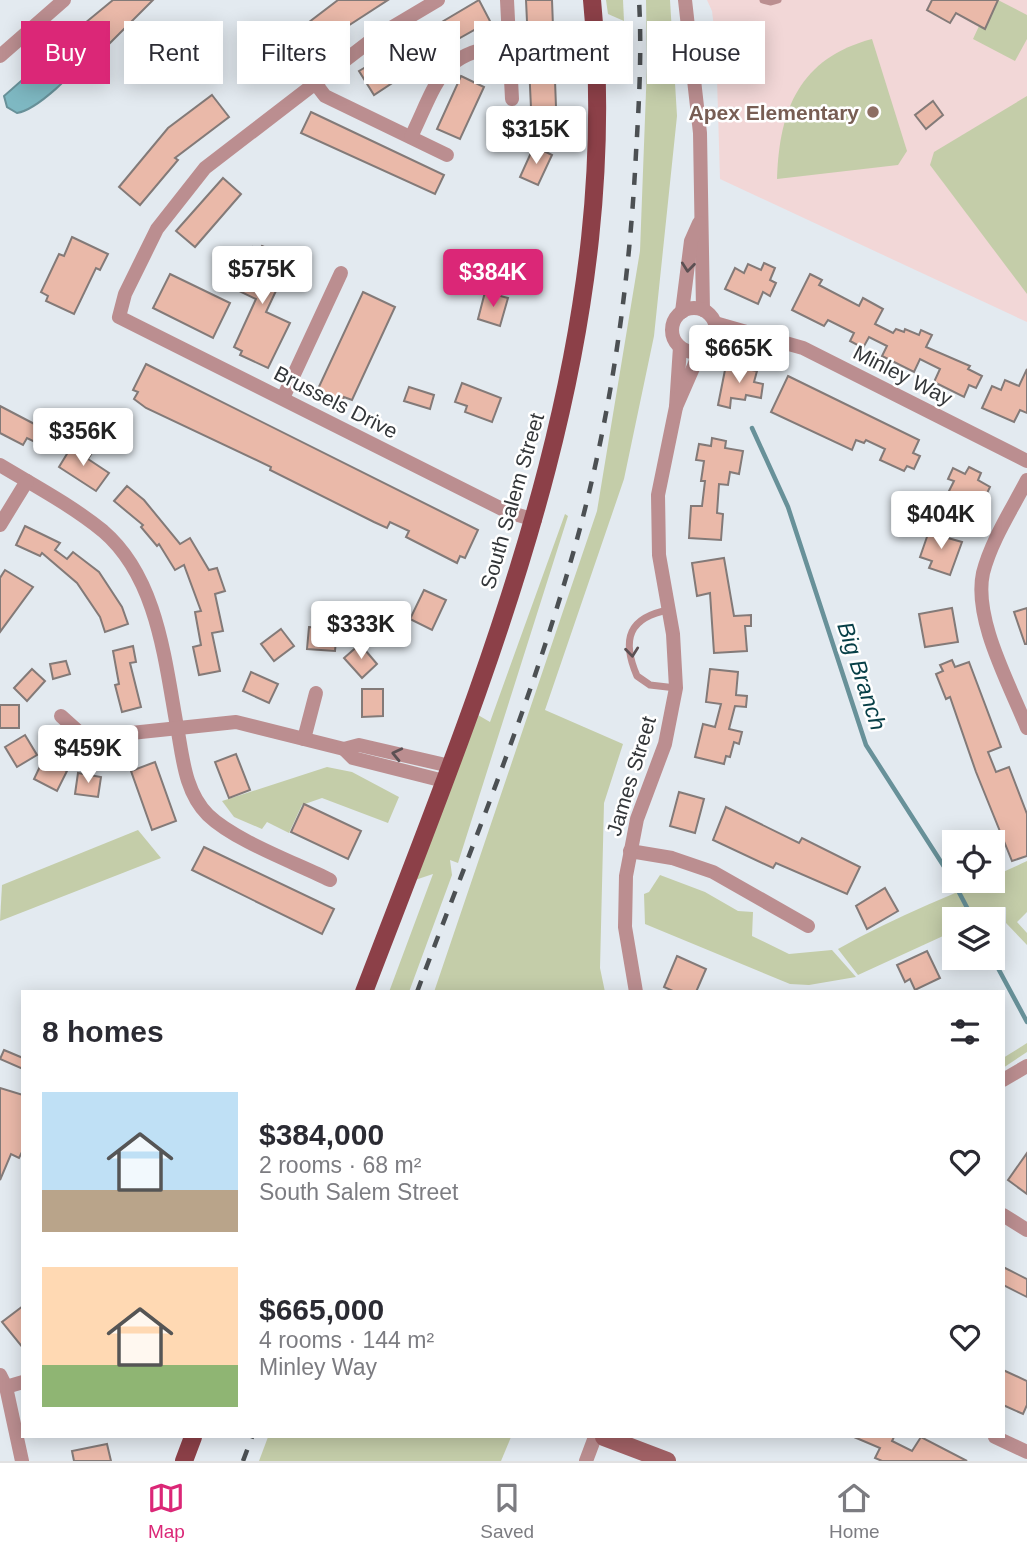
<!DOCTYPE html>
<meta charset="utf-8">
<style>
body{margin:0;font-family:Arial,sans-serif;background:#f2f2f3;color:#2b2b33;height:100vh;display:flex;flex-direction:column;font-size:26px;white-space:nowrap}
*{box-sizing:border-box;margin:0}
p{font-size:23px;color:#7c7c81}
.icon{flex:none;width:38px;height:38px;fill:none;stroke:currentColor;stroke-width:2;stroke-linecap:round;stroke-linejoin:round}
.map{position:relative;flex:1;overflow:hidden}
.drawer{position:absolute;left:21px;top:990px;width:984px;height:448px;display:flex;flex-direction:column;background:#fff;border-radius:0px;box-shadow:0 4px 18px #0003}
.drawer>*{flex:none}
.top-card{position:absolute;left:21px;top:21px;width:985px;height:63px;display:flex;gap:14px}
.tools{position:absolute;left:942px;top:830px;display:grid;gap:14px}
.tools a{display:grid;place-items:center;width:63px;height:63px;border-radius:0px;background:#fff;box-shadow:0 4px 18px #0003;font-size:35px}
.price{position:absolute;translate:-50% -60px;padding:0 16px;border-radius:7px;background:#fff;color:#222;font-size:23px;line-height:46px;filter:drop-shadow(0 2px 4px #0008)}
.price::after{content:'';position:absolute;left:50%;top:42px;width:21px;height:16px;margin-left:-10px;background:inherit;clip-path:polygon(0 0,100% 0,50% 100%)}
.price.on{background:#db2777;color:#fff}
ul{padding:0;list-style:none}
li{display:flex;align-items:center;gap:21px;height:175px;padding:0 21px}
li span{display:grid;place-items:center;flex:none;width:196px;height:140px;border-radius:0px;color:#555}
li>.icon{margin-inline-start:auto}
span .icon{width:84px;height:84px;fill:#fffc;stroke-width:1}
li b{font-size:30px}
h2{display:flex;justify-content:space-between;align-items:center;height:84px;padding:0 21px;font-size:30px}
.chip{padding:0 24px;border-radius:0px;background:#fff;box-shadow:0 4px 18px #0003;font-size:24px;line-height:63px}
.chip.on{background:#db2777;color:#fff}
.tabs{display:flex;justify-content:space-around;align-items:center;height:98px;border-top:2px solid #e1e1e2;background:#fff;font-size:19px;color:#7c7c81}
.tabs a{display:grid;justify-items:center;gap:4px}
.tabs .on{color:#db2777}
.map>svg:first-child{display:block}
.education{fill:#f2d7d7}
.green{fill:#c4cda9}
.water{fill:#7eb8c2;stroke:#689199;stroke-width:2}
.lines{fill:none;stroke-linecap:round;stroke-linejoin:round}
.stream{stroke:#689199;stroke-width:4.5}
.building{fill:#eab9a9;stroke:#837a78;stroke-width:2}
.service{stroke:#bb8e90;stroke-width:7}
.minor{stroke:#bb8e90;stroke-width:14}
.secondary{stroke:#a16165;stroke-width:18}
.primary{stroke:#8c4048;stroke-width:18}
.rail{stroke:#4c5053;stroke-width:4.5;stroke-dasharray:12 12;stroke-linecap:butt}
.oneway{stroke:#5c5053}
.education-dot{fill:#8d6e63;stroke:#fff;stroke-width:2.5}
.labels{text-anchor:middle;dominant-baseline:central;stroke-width:5;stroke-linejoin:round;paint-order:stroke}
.education-label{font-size:21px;font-weight:bold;fill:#785e54;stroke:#fff;text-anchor:end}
.street-label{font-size:21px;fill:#333639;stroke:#fff}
.water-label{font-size:23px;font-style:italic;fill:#073f47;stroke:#fff}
</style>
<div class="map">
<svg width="1027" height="1461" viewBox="0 0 1027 1461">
<rect width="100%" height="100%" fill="#e3eaf0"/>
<polygon class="education" points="707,0 1027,0 1027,322 720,179 716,45 712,11"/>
<g class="green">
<polygon points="606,0 623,0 624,21 608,14"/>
<polygon points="646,0 670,0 677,116 654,336 624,479 545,710 623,744 604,803 600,968 605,992 434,992 597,511 640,251 647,65"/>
<polygon points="998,0 1027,15 1027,39 1015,61 973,39 979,26 985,29"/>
<path d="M872 39 907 151 898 165 777 179C779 109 800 58 872 39Z"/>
<polygon points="1027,96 1027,294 930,165 934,152"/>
<polygon points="565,514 568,516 458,863 450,860 452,875 409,992 389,992 433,874 415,880 478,715 490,722"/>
<polygon points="327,767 352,772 399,797 388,823 322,798 302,805 289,833 267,822 262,829 234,817 222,801"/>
<polygon points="138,830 161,858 0,921 2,885"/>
<path d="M1027 861V912L1017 922 1027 933V945L1006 923V907L981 919H954V931L858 975 838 949C899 914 966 890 1027 861Z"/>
<polygon points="660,875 705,892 738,911 753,912 752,936 789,954 832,950 856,977 809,985 790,984 645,924 644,894 649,892"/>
<polygon points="1027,1043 1027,1052 1003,1068 1003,1058"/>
<polygon points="268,1437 511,1437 501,1461 259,1461"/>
</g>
<path class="water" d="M71 37 77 40 85 54C78 72 36 110 17 113L7 107 4 96Z"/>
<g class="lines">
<g class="stream">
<polyline points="752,428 788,507 866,745 952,879 973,919"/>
<polyline points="992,957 1027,1022"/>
</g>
</g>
<g class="building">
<polygon points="113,0 153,0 106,47 85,23"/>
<polygon points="338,0 388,0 334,35 275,82 258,61"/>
<polygon points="479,0 490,21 419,61 421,64 374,95 359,71"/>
<polygon points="526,0 552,0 556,107 531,108"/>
<polygon points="932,0 998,0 985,29 956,13 950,23 927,10"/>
<polygon points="461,76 484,87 460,139 437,129"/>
<polygon points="212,95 229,117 175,158 178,160 140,205 119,187 168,128"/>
<polygon points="933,101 943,115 926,129 915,115"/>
<polygon points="311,112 444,175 435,194 301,133"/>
<polygon points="534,146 552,155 538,185 520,177"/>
<polygon points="223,178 241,194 195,247 176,231"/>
<polygon points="72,237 108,254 100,270 96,268 74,314 46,301 48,296 41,292 59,254 64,256"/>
<polygon points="262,246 291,259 266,312 290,323 268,368 240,355 242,351 234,347 256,299 235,289 253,247 260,250"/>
<polygon points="764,263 775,268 770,280 776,283 770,296 763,292 758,304 725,289 735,268 744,273 748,264 761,270"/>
<polygon points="170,274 230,303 213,338 153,308"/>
<polygon points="810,274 822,280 819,285 859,306 863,298 883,309 875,324 893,333 896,329 904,332 905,329 919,335 921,330 932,335 926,347 970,366 968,369 982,376 976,388 969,385 964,397 934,382 940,369 920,359 914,372 882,356 887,346 869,337 863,348 850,341 854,333 828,320 824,326 792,310"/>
<polygon points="363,292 395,307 352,400 344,397 342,402 317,391"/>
<polygon points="485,292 508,298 500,326 478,319"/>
<polygon points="146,364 478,530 465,558 460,556 457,563 406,537 409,531 390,522 387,528 374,522 270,470 271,467 146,408 134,399 138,392 133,390"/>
<polygon points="726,365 757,371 754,382 763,384 761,398 746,395 745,400 731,398 730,408 718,405"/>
<polygon points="1027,369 1027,413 1020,410 1014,422 982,408 992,386 1001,390 1005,380 1019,386"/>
<polygon points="788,376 919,440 913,453 920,456 914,469 907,466 904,471 880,460 885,449 866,440 864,443 856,440 852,450 771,412"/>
<polygon points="462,383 501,398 492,422 465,412 467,406 455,402"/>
<polygon points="409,387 434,395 430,409 404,401"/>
<polygon points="0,406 44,429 37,443 27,438 23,445 0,433"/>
<polygon points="712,438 726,441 725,448 743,451 739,474 730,472 728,485 719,484 717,513 723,514 721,540 689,538 691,506 702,506 705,481 701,481 704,461 696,460 699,444 711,446"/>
<polygon points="73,444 91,454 88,459 109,473 96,491 59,467"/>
<polygon points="969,467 981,473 978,480 990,487 975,518 954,508 958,500 947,495 954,481 948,479 953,468 965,474"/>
<polygon points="127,486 144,500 180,544 190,538 209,570 217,568 225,591 215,594 223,631 212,633 220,671 199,675 193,647 201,645 195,612 201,611 184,565 175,570 159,544 157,546 141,527 143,525 114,501"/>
<polygon points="25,526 60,543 55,550 67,559 73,552 99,572 122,607 128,624 105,632 100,617 77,583 42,553 40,556 16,545"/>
<polygon points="938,527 951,531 948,538 962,542 950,575 929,568 932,561 920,557 929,531 936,534"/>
<polygon points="724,558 734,616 751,615 751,626 745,626 747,651 714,653 710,593 697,596 692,563"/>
<polygon points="5,570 33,587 0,632 0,578"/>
<polygon points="424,590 446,600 432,630 410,619"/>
<polygon points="952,608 958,642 925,647 919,614"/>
<polygon points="1027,608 1027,644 1025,644 1014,612"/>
<polygon points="309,627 337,630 335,651 307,649"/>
<polygon points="281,629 294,646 274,661 261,644"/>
<polygon points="360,644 377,664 362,678 344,658"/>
<polygon points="133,646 136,662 130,663 141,707 122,712 115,685 119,684 113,651"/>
<polygon points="952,660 955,667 969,662 1001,747 988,752 996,772 1009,767 1027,814 1027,856 1012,861 976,772 950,697 946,699 936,674 943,671 940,665"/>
<polygon points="66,661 70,674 53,679 50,664"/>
<polygon points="32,669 45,681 27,701 14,688"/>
<polygon points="710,669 738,672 736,695 747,696 746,707 735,706 729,729 742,732 739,744 734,742 730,757 726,756 724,764 695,757 703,724 715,727 721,704 706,702"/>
<polygon points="251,672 278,684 269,703 243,691"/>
<polygon points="362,689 383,689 383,716 362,717"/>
<rect x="0" y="705" width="19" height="23"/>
<polygon points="25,735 37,755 17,767 5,747"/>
<polygon points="236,754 250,790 229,798 215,762"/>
<polygon points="43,760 67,771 57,791 34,779"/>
<polygon points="155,762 176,821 152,830 131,771"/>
<polygon points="78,773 101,777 98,797 75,794"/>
<polygon points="679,792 704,799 695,833 670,826"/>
<polygon points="304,804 361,831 348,859 291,832"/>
<polygon points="726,807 799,843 802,838 860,867 847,894 776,863 773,868 713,840"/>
<polygon points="204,847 334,909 322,934 192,870"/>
<polygon points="885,888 898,911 867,929 856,906"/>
<polygon points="927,951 940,978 915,990 910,979 905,982 897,965"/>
<polygon points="677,956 706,969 696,992 675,992 664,987"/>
<polygon points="4,1050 23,1058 23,1069 0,1059"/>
<polygon points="0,1088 23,1095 23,1150 19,1158 11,1154 0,1180"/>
<polygon points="1027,1153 1027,1194 1008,1180"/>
<polygon points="1003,1267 1027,1279 1027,1297 1003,1285"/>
<polygon points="23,1306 23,1348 2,1322"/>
<polygon points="1003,1370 1027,1381 1027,1405 1023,1414 1003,1405"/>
<polygon points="854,1437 894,1437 892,1441 912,1451 921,1437 967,1461 882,1461 875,1458 880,1448"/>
<polygon points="107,1444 111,1461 74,1461 72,1451"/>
</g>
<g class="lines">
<g class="service">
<polyline points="763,0 771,2 778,0"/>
<path d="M669 610C629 617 621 639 637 676L650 685 676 688"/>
</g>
<g class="minor">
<polyline points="438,0 374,38 205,168 157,229 125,294 119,317 508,512 535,520"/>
<polyline points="507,0 512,99"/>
<polyline points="685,0 700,133 703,310"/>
<polyline points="0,56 64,0"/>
<polyline points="315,83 325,96 447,155"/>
<path d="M411 137C438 81 440 51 509 45"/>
<circle cx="694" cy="330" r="22"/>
<polyline points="682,312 691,241 699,223"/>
<polyline points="715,323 803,348 1027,461"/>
<polyline points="713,342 753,337"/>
<polyline points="283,398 341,273"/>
<polyline points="676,407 680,347"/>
<path d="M0 465C35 486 71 505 103 531 159 579 165 664 178 732 183 761 186 793 208 815 235 841 296 863 330 880"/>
<path d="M1027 480C1012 509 991 541 983 573 973 619 1010 685 1027 728"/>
<polyline points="0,525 27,481"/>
<polyline points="61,716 81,734 93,737 236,722 344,749 359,745 450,766"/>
<polyline points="304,739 316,693"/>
<polyline points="344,749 353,758 444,781"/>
<polyline points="630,851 672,858 713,872 808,926"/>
<polyline points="636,992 625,927 626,876 637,819 665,744 676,688 673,634 659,555 658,495 676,407 700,352"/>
<polyline points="1003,1080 1027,1066"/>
<polyline points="1003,1215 1027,1230"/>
<polyline points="0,1375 6,1387 22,1461"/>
<polyline points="6,1387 23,1382"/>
<polyline points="995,1437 1027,1452"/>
<polyline points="586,1461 595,1437"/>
</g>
<polyline class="secondary" points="604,1437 667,1461"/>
<g class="primary">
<path d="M364 992C486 673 626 349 592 0"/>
<polyline points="184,1461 193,1437"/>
</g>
<g class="rail">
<path d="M417 992C470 851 528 710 570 564 609 431 629 292 636 153 639 103 642 51 639 0"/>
<polyline points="243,1461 252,1437"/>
</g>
</g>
<defs><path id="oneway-chevron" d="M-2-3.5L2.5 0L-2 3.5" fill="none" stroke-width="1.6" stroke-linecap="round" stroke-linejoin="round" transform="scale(1.75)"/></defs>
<g class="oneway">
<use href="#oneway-chevron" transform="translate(688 267) rotate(96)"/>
<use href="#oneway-chevron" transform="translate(632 652) rotate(84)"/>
<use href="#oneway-chevron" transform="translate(397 754) rotate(-167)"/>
</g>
<circle class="education-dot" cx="873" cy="112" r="7"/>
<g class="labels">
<g class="education-label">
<text x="859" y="112">Apex Elementary</text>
</g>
<g class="street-label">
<text transform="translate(903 375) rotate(27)">Minley Way</text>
<text transform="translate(336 402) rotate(27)">Brussels Drive</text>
<text transform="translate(512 501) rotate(-74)">South Salem Street</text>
<text transform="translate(631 776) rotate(-73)">James Street</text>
</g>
<g class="water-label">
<text transform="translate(862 676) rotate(72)">Big Branch</text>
</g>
</g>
</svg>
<div class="tools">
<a><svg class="icon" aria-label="locate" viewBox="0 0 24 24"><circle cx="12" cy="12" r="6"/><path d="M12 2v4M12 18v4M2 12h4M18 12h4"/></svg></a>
<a><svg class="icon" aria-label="layers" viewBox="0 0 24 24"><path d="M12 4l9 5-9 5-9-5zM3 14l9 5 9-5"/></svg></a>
</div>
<b class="price" style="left:536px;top:166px">$315K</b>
<b class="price" style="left:262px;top:306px">$575K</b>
<b class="price on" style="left:493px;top:309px">$384K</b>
<b class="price" style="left:739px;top:385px">$665K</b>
<b class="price" style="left:83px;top:468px">$356K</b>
<b class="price" style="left:941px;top:551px">$404K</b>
<b class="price" style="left:361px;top:661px">$333K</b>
<b class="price" style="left:88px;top:785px">$459K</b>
<div class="top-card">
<a class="chip on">Buy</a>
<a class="chip">Rent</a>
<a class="chip">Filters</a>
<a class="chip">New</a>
<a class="chip">Apartment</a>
<a class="chip">House</a>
</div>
<section class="drawer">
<h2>8 homes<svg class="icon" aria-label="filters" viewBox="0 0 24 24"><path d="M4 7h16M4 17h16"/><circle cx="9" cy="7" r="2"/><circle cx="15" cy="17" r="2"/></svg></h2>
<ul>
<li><span style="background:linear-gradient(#bfe0f5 70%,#b9a48a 0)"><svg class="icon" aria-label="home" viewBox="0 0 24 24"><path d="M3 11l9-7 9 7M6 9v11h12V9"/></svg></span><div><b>$384,000</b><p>2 rooms · 68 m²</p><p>South Salem Street</p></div><svg class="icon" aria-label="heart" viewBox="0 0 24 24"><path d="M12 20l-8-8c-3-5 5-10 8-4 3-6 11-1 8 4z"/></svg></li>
<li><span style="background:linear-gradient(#ffd9b3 70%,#8fb573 0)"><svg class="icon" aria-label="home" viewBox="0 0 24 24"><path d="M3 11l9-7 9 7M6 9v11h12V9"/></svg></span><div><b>$665,000</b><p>4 rooms · 144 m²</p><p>Minley Way</p></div><svg class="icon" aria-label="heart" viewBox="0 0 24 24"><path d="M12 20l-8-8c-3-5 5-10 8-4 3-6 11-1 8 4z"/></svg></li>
</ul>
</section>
</div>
<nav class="tabs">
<a class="on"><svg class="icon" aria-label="map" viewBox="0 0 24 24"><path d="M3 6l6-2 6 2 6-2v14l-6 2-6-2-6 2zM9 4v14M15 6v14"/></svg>Map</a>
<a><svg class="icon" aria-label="saved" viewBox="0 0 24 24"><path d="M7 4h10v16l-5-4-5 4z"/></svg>Saved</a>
<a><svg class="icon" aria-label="home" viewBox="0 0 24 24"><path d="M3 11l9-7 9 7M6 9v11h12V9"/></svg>Home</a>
</nav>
